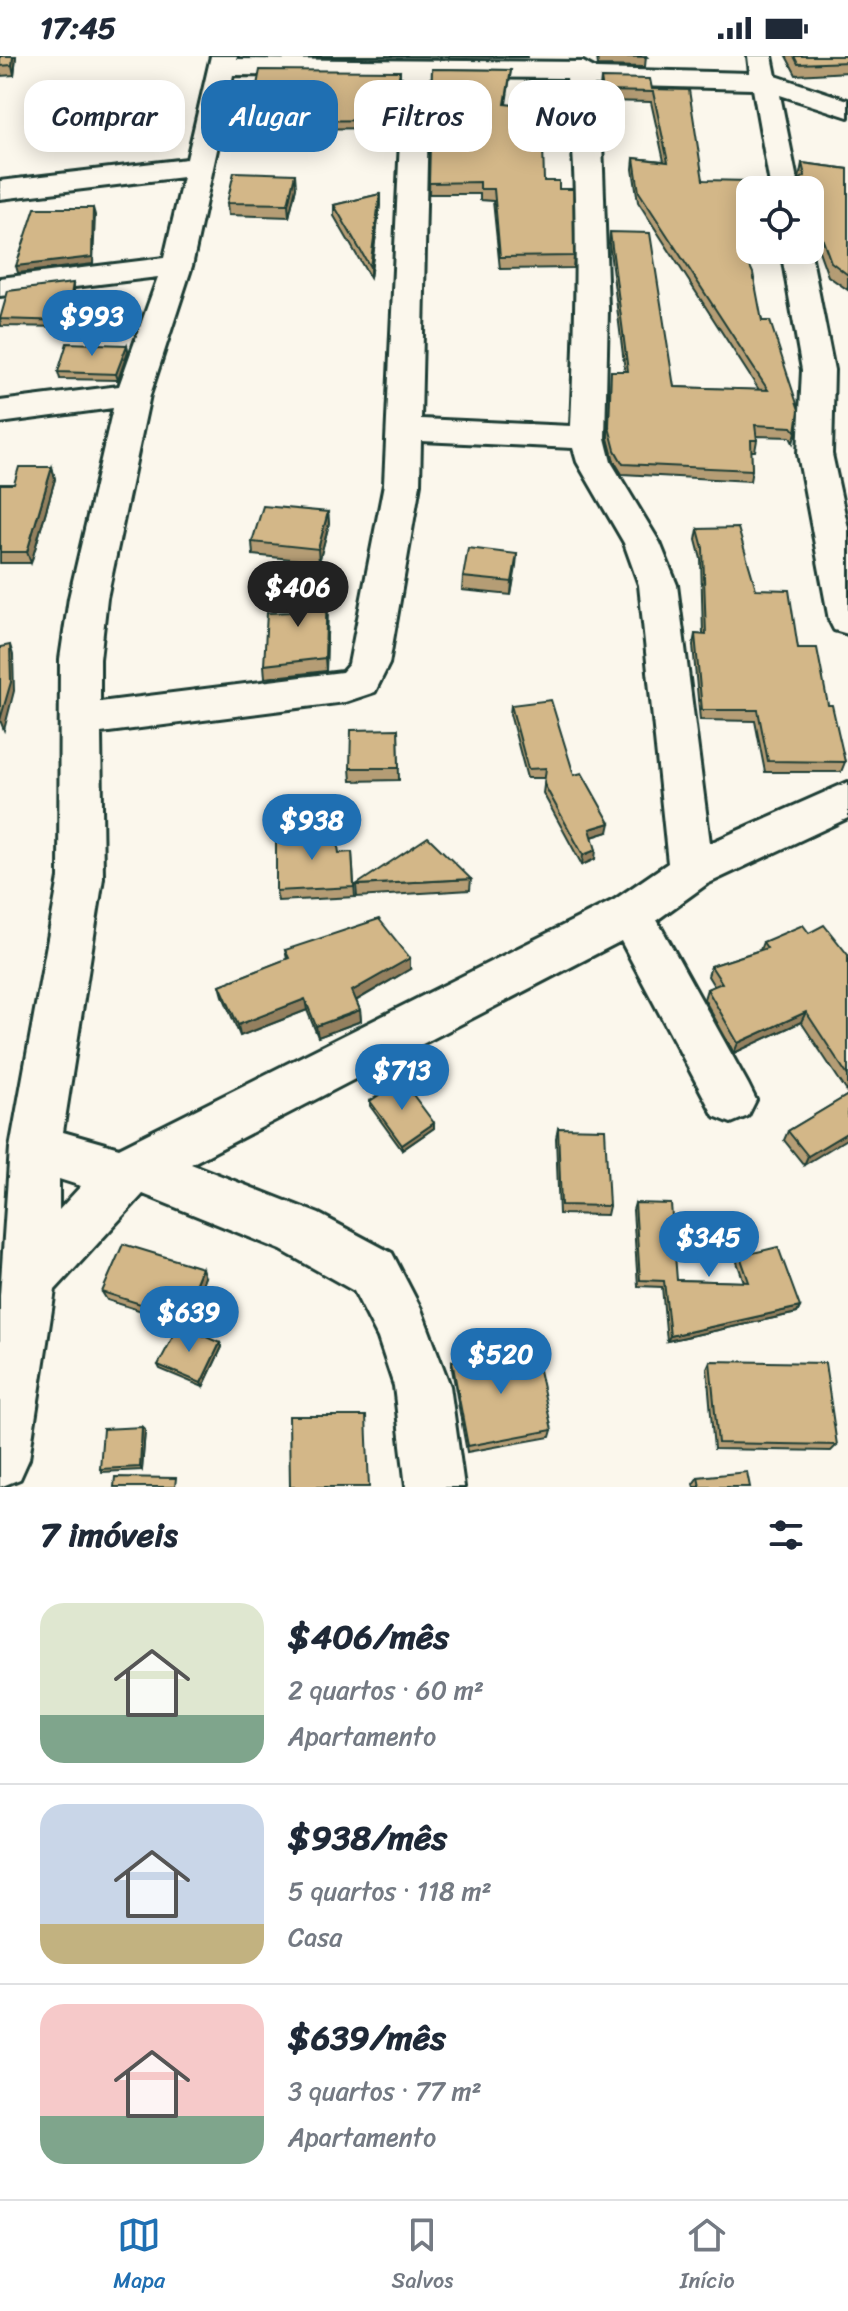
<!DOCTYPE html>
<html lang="pt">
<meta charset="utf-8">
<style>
body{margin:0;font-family:Sriracha,sans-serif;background:#f2f2f3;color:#1f2937;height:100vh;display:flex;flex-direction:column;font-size:30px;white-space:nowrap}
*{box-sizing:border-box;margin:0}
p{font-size:26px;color:#747a83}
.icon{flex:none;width:44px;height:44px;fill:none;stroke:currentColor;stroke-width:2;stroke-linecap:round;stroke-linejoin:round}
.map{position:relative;height:1431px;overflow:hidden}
.sheet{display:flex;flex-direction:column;background:#fff;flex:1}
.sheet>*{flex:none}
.top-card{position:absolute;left:24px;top:24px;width:800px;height:72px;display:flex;gap:16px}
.controls{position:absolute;left:736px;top:120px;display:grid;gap:16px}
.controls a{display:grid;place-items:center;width:88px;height:88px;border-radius:16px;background:#fff;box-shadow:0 4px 20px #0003;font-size:40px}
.price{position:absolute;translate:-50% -68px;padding:0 18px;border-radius:28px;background:#1f6fb2;color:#fff;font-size:26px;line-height:52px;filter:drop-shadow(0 2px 4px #0008)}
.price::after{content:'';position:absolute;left:50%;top:48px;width:24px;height:18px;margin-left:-12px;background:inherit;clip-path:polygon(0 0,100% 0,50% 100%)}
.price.selected{background:#222;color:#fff}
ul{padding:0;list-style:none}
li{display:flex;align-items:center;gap:24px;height:200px;padding:0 40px}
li+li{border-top:2px solid #e0e1e3}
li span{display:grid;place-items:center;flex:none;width:224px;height:160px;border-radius:24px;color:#555}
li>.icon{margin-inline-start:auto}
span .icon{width:96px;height:96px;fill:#fffc;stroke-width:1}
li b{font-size:34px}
h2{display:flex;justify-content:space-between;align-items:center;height:96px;padding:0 40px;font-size:34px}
.pill{padding:0 28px;border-radius:24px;background:#fff;box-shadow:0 4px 20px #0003;font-size:28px;line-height:72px}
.pill.selected{background:#1f6fb2;color:#fff}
.status{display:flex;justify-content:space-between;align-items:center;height:56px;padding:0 40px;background:#fff;direction:ltr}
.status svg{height:22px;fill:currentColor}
.menu{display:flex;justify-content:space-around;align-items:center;height:112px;border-top:2px solid #e0e1e3;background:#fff;font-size:22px;color:#747a83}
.menu a{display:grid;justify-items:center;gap:4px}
.menu .selected{color:#1f6fb2}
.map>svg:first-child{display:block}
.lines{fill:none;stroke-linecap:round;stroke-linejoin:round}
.street-casing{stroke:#1f3d34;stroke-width:6}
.street{fill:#fbf7ec;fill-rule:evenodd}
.wall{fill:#b59d75;stroke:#1f3d34;stroke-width:2}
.shaded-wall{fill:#94805f;stroke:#1f3d34;stroke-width:2}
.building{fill:#d3b788;stroke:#1f3d34;stroke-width:2}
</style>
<div class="status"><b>17:45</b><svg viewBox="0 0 49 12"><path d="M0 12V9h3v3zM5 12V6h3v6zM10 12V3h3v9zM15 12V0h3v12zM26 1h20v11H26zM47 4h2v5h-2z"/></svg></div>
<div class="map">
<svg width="848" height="1431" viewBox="0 0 848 1431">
<rect width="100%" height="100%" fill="#fbf7ec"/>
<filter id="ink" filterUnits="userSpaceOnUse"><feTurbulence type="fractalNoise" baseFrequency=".0125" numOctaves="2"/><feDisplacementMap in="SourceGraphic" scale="16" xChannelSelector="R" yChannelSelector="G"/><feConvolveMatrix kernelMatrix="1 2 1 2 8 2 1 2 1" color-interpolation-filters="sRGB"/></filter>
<g filter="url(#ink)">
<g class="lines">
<g class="street-casing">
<g id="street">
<path d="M211 0H237L236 3 583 6 596 13 750 17 748 0H772L776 20 848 44V61L780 39 799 134H771L753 33 594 29 602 86 608 253 605 382 611 406 660 487 677 529 710 787 848 726V762L707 828 657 864 748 1028 756 1044 748 1060 731 1067 714 1060 621 885 191 1108 319 1158 392 1197 421 1253 450 1330 464 1431H406L394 1330 378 1282 354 1235 281 1194 143 1138 55 1234 29 1403 20 1423 0 1431V1240L10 1092 59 822 60 603 69 542 113 352 0 367V345L119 330 158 221 0 240V222L164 202 183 121 0 143V125L187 103ZM233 19 403 20 384 428 349 608 342 616 100 646V603L107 542 150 339 192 210ZM429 21 567 22C580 137 576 254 571 370L421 363ZM421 385 573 392 577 406 624 487 639 529 668 807 614 844 119 1092 63 1076 103 822 101 677 345 646 375 636 389 608 420 428ZM59 1123 81 1130 59 1154Z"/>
<polygon points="810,192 834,314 832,398 848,472 848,578 834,574 829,564 798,398 802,314 781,194"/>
</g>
</g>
<use href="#street" class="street"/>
</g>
<g class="wall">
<polygon points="0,0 16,0 14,19 0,20"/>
<polygon points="272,0 527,0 527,1"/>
<polygon points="597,0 646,0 645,11 598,10"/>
<polygon points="786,0 848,0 848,16 796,19"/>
<polygon points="432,13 511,14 506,48 544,125 559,133 574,200 573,212 500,213 493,145 480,144 480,138 429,138"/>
<polygon points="400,15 400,23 391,72 285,73 284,68 252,68 251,59"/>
<polygon points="601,22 652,33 737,183 796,376 793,387 790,381 756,380 757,384 755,395 751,395 752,414 750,425 622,418 614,405 608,382 611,315 625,315 609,187 610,176 674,331 759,334 638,146 633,113 634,102 664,105 651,46 602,45 600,32"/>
<polygon points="802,107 848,113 848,234 828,220 810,170 810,134 797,134"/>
<polygon points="296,131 289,161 228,159 227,147"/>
<polygon points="380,138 380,149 370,222 334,160 334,149"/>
<polygon points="74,234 68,271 1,270 0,261"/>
<polygon points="127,289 128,295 118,324 60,323 58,316"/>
<polygon points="52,411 55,423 31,507 0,507 0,428 14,428"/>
<polygon points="328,456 329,468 319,506 253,499 252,486"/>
<polygon points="698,473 756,533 798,592 828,649 845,706 841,716 765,716 755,665 700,664 693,589 695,578 703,579 701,503 696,484"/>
<polygon points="517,498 511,539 462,534 463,521"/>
<polygon points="327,532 328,545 326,615 265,622 264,609 291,556"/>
<polygon points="511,649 574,719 608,776 592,781 595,803 582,809 543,737 545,722 527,722 510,658"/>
<polygon points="398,673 399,724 351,725 350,712"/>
<polygon points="352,796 355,841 278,845 276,835 339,797"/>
<polygon points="471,823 470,834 357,841 356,829"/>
<polygon points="809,877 848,899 848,1037 801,966 734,997 704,943 707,933 714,930 708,920 711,910 760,894 763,886"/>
<polygon points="285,894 410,913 356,945 360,954 361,965 318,981 307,954 240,980 223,940 220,929 287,903"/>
<polygon points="848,1039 804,1109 784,1084 788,1075"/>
<polygon points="370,1045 434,1067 434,1072 402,1094 370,1050"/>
<polygon points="558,1072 609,1150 607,1159 559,1158 556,1082"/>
<polygon points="635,1147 677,1224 744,1226 737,1206 740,1200 800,1251 797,1257 667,1285 662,1231 638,1230 633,1154"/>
<polygon points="205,1221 186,1269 107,1244 102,1236"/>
<polygon points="220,1287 222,1291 203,1331 160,1313 158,1309"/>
<polygon points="452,1305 552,1374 550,1381 467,1396 452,1313"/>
<polygon points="710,1305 837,1389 831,1395 714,1393 707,1312"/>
<polygon points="142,1371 145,1374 142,1414 102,1416 100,1413"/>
<polygon points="698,1421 750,1431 694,1431 693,1428"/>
</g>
<g class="shaded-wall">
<polygon points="13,0 16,0 14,19 12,9"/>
<polygon points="400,15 400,23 391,72 391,64"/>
<polygon points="295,118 296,131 289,161 288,148"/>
<polygon points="380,138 380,149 370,222 370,211"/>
<polygon points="93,152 95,159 93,208 18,217 16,210"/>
<polygon points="73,227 74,234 68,271 67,265"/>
<polygon points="127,289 128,295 118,324 116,318"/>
<polygon points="52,411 55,423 31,507 27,496"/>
<polygon points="328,456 329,468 319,506 318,493"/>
<polygon points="517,498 516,511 511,539 512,526"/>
<polygon points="327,532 328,545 326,615 325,602"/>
<polygon points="10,589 13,599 14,635 4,674 0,664"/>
<polygon points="610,767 608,776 588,782 590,773"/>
<polygon points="596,794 595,803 582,809 583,799"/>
<polygon points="410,902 410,913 353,946 352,935"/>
<polygon points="305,943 307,954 240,980 238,969"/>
<polygon points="360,954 361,965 318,981 316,970"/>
<polygon points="806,956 801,966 734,997 738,987"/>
<polygon points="434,1067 434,1072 402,1094 402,1089"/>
<polygon points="848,1076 848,1082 804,1109 808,1100"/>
<polygon points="202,1212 205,1221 186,1269 182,1261"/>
<polygon points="800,1251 797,1257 667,1285 670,1280"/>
<polygon points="220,1287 222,1291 203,1331 201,1327"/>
<polygon points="142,1371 145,1374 142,1414 140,1411"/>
</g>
<g class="building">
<polygon points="0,0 13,0 12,9 0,10"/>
<polygon points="599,0 646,0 647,1"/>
<polygon points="794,0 848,0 848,6 798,8"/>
<polygon points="432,13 511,14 505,48 542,52 544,125 559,125 559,133 573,133 574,200 500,201 494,133 480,133 480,126 429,127"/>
<polygon points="260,14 400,15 391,64 284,65 285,60 251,59"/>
<polygon points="601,22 650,23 652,33 689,34 703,124 749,125 737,182 753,217 762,265 770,265 799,354 796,376 792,371 755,369 757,384 751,384 752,414 623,408 615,394 609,371 611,315 628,315 610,176 650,177 674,331 768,334 639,136 634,102 668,106 653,36 603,35"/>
<polygon points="802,107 848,113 848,219 831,206 810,149 810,134 800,134 799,124 805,120"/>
<polygon points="234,116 295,118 288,148 227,147"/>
<polygon points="380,138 370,211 334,149"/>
<polygon points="35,152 93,152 92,201 16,210"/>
<polygon points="73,227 67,265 0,263 8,235"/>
<polygon points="67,287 127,289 116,318 58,316"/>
<polygon points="19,411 52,411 27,496 0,496 0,428 14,428"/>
<polygon points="263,450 328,456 318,493 252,486"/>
<polygon points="738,472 756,533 789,534 798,592 817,592 828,649 832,649 845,706 768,705 758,654 702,654 695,578 706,579 703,492 698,473"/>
<polygon points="468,492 517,498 512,526 463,521"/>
<polygon points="327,532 325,602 264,609 267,557 291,556 292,533"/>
<polygon points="10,589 11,626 0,664 0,591"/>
<polygon points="551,644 574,719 582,717 610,767 590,773 596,794 583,799 544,728 546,712 528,713 511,649"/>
<polygon points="398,673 399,712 350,712 351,674"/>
<polygon points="335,772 339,797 352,796 354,831 276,835 276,780"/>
<polygon points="428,781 471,823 356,829"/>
<polygon points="379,863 410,902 352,935 360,954 316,970 305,943 238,969 220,929 289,902 285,894"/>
<polygon points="803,869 809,877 824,869 848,899 848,1020 806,956 738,987 707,933 722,927 711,910 767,892 763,886"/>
<polygon points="402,1024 434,1067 402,1089 370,1045"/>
<polygon points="848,1039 848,1076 808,1100 788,1075"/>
<polygon points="558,1072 605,1073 609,1150 561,1149"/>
<polygon points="635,1147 671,1148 677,1224 749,1226 740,1200 778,1191 800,1251 670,1280 664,1225 640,1224"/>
<polygon points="123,1188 202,1212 182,1261 102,1236"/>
<polygon points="179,1269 220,1287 201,1327 158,1309"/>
<polygon points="534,1291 552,1374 468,1390 452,1305"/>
<polygon points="710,1305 825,1307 837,1389 718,1387"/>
<polygon points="289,1360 366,1360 369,1431 290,1431"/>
<polygon points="142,1371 140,1411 100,1413 103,1373"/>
<polygon points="747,1416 750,1431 700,1431 698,1421"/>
<polygon points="115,1421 176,1422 175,1431 114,1431"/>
</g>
</g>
</svg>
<div class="controls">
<a><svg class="icon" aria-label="locate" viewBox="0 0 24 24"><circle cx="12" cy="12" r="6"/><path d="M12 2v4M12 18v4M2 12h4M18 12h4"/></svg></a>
</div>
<b class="price" style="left:92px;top:302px">$993</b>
<b class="price selected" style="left:298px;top:573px">$406</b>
<b class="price" style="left:312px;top:806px">$938</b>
<b class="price" style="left:402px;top:1056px">$713</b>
<b class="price" style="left:709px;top:1223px">$345</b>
<b class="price" style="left:189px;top:1298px">$639</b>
<b class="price" style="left:501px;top:1340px">$520</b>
<div class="top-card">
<a class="pill">Comprar</a>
<a class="pill selected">Alugar</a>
<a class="pill">Filtros</a>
<a class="pill">Novo</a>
</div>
</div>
<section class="sheet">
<h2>7 imóveis<svg class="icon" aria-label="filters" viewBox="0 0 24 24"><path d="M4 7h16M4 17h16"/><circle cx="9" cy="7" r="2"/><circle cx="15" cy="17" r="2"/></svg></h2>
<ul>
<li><span style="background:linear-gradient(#dfe7d0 70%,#7fa58c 0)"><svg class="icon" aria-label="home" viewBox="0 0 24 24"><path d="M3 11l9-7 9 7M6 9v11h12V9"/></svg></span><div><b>$406/mês</b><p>2 quartos · 60 m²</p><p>Apartamento</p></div></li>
<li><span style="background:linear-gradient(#c9d6e8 75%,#c2b280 0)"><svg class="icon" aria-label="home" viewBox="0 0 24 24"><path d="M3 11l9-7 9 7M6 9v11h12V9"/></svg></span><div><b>$938/mês</b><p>5 quartos · 118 m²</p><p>Casa</p></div></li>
<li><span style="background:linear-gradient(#f6c9c9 70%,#7fa58c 0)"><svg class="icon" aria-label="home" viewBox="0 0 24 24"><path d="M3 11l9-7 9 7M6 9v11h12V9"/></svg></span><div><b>$639/mês</b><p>3 quartos · 77 m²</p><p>Apartamento</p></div></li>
</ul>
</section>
<nav class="menu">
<a class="selected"><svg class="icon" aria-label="map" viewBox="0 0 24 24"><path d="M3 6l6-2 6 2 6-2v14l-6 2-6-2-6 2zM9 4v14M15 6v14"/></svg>Mapa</a>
<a><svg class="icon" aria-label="saved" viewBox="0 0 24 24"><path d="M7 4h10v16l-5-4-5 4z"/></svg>Salvos</a>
<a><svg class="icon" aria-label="home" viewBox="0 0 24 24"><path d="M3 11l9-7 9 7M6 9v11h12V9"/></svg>Início</a>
</nav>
